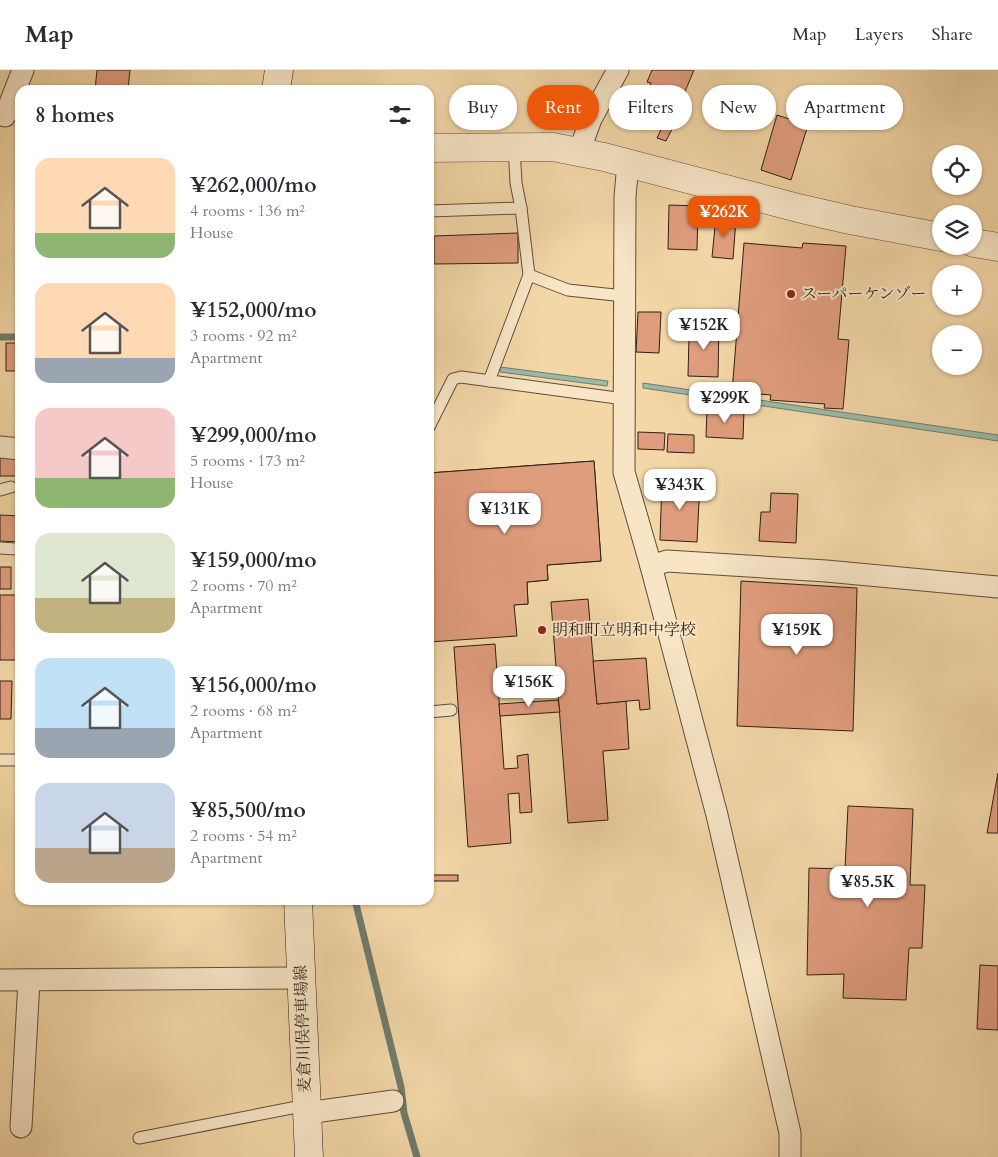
<!DOCTYPE html>
<meta charset="utf-8">
<style>
body{margin:0;font-family:Cardo,"Noto Serif JP",serif;background:#f2f2f3;color:#2b2b33;height:100vh;display:flex;flex-direction:column;font-size:19px;white-space:nowrap}
*{box-sizing:border-box;margin:0}
p{font-size:16px;color:#7c7c81}
.icon{flex:none;width:28px;height:28px;fill:none;stroke:currentColor;stroke-width:2;stroke-linecap:round;stroke-linejoin:round}
.map{position:relative;flex:1;overflow:hidden}
.panel{position:absolute;left:15px;top:15px;width:419px;height:820px;display:flex;flex-direction:column;background:#fff;border-radius:15px;box-shadow:0 1px 4px #0004}
.panel>*{flex:none}
.top-card{position:absolute;left:449px;top:15px;width:474px;height:45px;display:flex;gap:10px}
.tools{position:absolute;left:932px;top:75px;display:grid;gap:10px}
.tools a{display:grid;place-items:center;width:50px;height:50px;border-radius:50%;background:#fff;box-shadow:0 1px 4px #0004;font-size:25px}
.price{position:absolute;translate:-50% -42px;padding:0 11px;border-radius:10px;background:#fff;color:#222;font-size:16px;line-height:32px;filter:drop-shadow(0 1px 2px #0008)}
.price::after{content:'';position:absolute;left:50%;top:30px;width:15px;height:11px;margin-left:-8px;background:inherit;clip-path:polygon(0 0,100% 0,50% 100%)}
.price.active{background:#ea580c;color:#fff}
ul{padding:0;list-style:none}
li{display:flex;align-items:center;gap:15px;height:125px;padding:0 20px}
li span{display:grid;place-items:center;flex:none;width:140px;height:100px;border-radius:15px;color:#555}
li>.icon{margin-inline-start:auto}
span .icon{width:60px;height:60px;fill:#fffc;stroke-width:1}
li b{font-size:21px}
h2{display:flex;justify-content:space-between;align-items:center;height:60px;padding:0 20px;font-size:21px}
.pill{padding:0 18px;border-radius:22px;background:#fff;box-shadow:0 1px 4px #0004;font-size:18px;line-height:45px}
.pill.active{background:#ea580c;color:#fff}
header{display:flex;align-items:center;gap:30px;box-sizing:border-box;height:70px;padding:0 25px;background:#fff;border-bottom:1px solid #e1e1e2}
header strong{font-size:24px}
nav{display:flex;gap:28px;margin-inline-start:auto;font-size:18px}
.map>svg:first-child{display:block}
.water{fill:#9bbaa7;stroke:#6f7c6d}
.lines{fill:none;stroke-linecap:round;stroke-linejoin:round}
.stream{stroke:#6f7c6d;stroke-width:7}
.building{fill:#e09d7e;stroke:#2e1f16}
.service-casing{stroke:#5f4d3a;stroke-width:13}
.minor-casing{stroke:#5f4d3a;stroke-width:23}
.tertiary-casing{stroke:#5f4d3a;stroke-width:29}
.secondary-casing{stroke:#2e1f16;stroke-width:29}
.service{stroke:#f7e5c6;stroke-width:11}
.minor{stroke:#f7e5c6;stroke-width:21}
.tertiary{stroke:#f7e5c6;stroke-width:28}
.secondary{stroke:#f7e5c6;stroke-width:28}
.poi-dot{fill:#8f2418;stroke:#f7e5c6;stroke-width:2}
.labels{text-anchor:middle;dominant-baseline:central;stroke-width:4;stroke-linejoin:round;paint-order:stroke}
.poi-label{font-size:16px;fill:#2e1f16;stroke:#f7e5c6;text-anchor:start}
.street-label{font-size:16px;fill:#2e1f16;stroke:#f7e5c6}
</style>
<header>
<strong>Map</strong>
<nav><a>Map</a><a>Layers</a><a>Share</a></nav>
</header>
<div class="map">
<svg width="998" height="1087" viewBox="0 0 998 1087">
<rect width="100%" height="100%" fill="#f3d7a7"/>
<filter id="stains"><feTurbulence type="fractalNoise" baseFrequency=".004" numOctaves="4"/><feColorMatrix values="0 0 0 0 .2 0 0 0 0 .09 0 0 0 0 .02 0 0 0 .5 -.17"/></filter>
<radialGradient id="worn" r=".72"><stop offset=".6" stop-color="#630" stop-opacity="0"/><stop offset="1" stop-color="#630" stop-opacity=".3"/></radialGradient>
<g class="water">
<polygon points="500,297 608,311 607,316 500,302"/>
<polygon points="643,313 998,365 998,371 643,318"/>
</g>
<g class="lines">
<g class="stream">
<polyline points="0,267 20,267"/>
<polyline points="355,830 401,1017 404,1043 417,1087"/>
</g>
</g>
<g class="building">
<polygon points="97,0 130,0 128,20 95,20"/>
<polygon points="652,0 694,0 674,48 641,34 651,13 647,12"/>
<polygon points="777,45 808,55 791,110 761,100"/>
<polygon points="664,53 673,57 666,71 657,68"/>
<polygon points="669,135 698,136 697,180 668,179"/>
<polygon points="716,147 736,149 733,189 712,187"/>
<polygon points="518,163 518,193 434,194 434,166"/>
<polygon points="744,173 802,178 803,173 846,176 838,269 849,270 843,339 824,338 825,334 770,330 771,325 732,322"/>
<polygon points="638,242 661,242 659,283 636,282"/>
<polygon points="699,252 719,252 718,307 688,306 689,266 698,266"/>
<rect x="6" y="273" width="14" height="28"/>
<polygon points="707,338 744,340 743,369 706,367"/>
<polygon points="638,362 665,363 664,380 638,379"/>
<polygon points="668,364 694,365 694,383 667,382"/>
<polygon points="20,385 20,406 0,406 0,386"/>
<polygon points="594,391 601,491 547,495 548,510 527,512 528,534 491,536 492,557 438,561 437,544 429,545 429,403"/>
<polygon points="594,391 601,491 547,495 548,510 527,512 528,534 514,535 517,566 429,572 429,403"/>
<polygon points="662,410 700,412 697,472 660,470"/>
<polygon points="771,423 798,424 796,473 759,471 761,442 770,442"/>
<polygon points="0,445 20,446 19,472 0,471"/>
<rect x="0" y="497" width="11" height="22"/>
<polygon points="741,511 857,518 853,661 737,656"/>
<rect x="0" y="525" width="17" height="65"/>
<polygon points="588,529 597,634 626,631 629,679 603,681 608,750 568,753 551,532"/>
<polygon points="495,574 504,699 518,698 517,686 528,684 532,742 520,743 519,723 508,724 511,773 468,777 454,577"/>
<polygon points="646,588 650,639 640,640 639,630 597,634 593,591"/>
<polygon points="0,611 12,611 11,649 0,649"/>
<polygon points="558,630 560,642 500,646 499,634"/>
<polygon points="998,703 998,763 987,763"/>
<polygon points="848,736 913,739 910,815 925,815 922,878 909,878 906,930 843,928 844,904 807,905 809,798 845,799"/>
<rect x="429" y="805" width="29" height="6"/>
<polygon points="980,895 998,896 998,960 977,959"/>
</g>
<g class="lines">
<g class="service-casing">
<g id="service">
<polyline points="429,141 521,138"/>
<polyline points="529,205 568,220 624,226"/>
<polyline points="489,311 529,205 521,138 516,113 514,76"/>
<polyline points="429,357 453,309 461,307 624,329"/>
<polyline points="0,420 11,417"/>
<polyline points="0,478 16,479"/>
<polyline points="429,642 451,640"/>
<polyline points="0,690 20,690"/>
<polyline points="139,1068 307,1035"/>
</g>
</g>
<g class="minor-casing">
<g id="minor">
<polyline points="5,46 23,0"/>
<polyline points="579,82 591,49 618,0"/>
<polyline points="628,93 625,127 624,402 651,496 717,745 790,1063 790,1087"/>
<polyline points="0,377 20,379"/>
<polyline points="651,496 667,491 826,501 998,517"/>
<polyline points="0,910 301,908"/>
<polyline points="307,1043 393,1031"/>
<polyline points="21,1057 29,910"/>
</g>
</g>
<g class="tertiary-casing">
<g id="tertiary">
<polyline points="429,78 553,77 604,87 798,138 850,150 941,167"/>
<polyline points="974,173 998,177"/>
</g>
</g>
<g class="secondary-casing">
<g id="secondary">
<polyline points="276,20 279,0"/>
<polyline points="298,830 309,1087"/>
</g>
</g>
<use href="#service" class="service"/>
<use href="#minor" class="minor"/>
<use href="#tertiary" class="tertiary"/>
<use href="#secondary" class="secondary"/>
</g>
<g class="poi-dot">
<circle cx="791" cy="224" r="5"/>
<circle cx="542" cy="560" r="5"/>
</g>
<g class="labels">
<g class="poi-label">
<text x="801" y="224">スーパーケンゾー</text>
<text x="552" y="560">明和町立明和中学校</text>
</g>
<g class="street-label">
<text transform="translate(303 959) rotate(-92)">麦倉川俣停車場線</text>
</g>
</g>
<rect width="100%" height="100%" filter="url(#stains)"/>
<rect width="100%" height="100%" fill="url(#worn)"/>
</svg>
<div class="tools">
<a><svg class="icon" aria-label="locate" viewBox="0 0 24 24"><circle cx="12" cy="12" r="6"/><path d="M12 2v4M12 18v4M2 12h4M18 12h4"/></svg></a>
<a><svg class="icon" aria-label="layers" viewBox="0 0 24 24"><path d="M12 4l9 5-9 5-9-5zM3 14l9 5 9-5"/></svg></a>
<a>+</a>
<a>−</a>
</div>
<b class="price active" style="left:724px;top:168px">¥262K</b>
<b class="price" style="left:704px;top:281px">¥152K</b>
<b class="price" style="left:725px;top:354px">¥299K</b>
<b class="price" style="left:680px;top:441px">¥343K</b>
<b class="price" style="left:505px;top:465px">¥131K</b>
<b class="price" style="left:797px;top:586px">¥159K</b>
<b class="price" style="left:529px;top:638px">¥156K</b>
<b class="price" style="left:868px;top:838px">¥85.5K</b>
<div class="top-card">
<a class="pill">Buy</a>
<a class="pill active">Rent</a>
<a class="pill">Filters</a>
<a class="pill">New</a>
<a class="pill">Apartment</a>
</div>
<section class="panel">
<h2>8 homes<svg class="icon" aria-label="filters" viewBox="0 0 24 24"><path d="M4 7h16M4 17h16"/><circle cx="9" cy="7" r="2"/><circle cx="15" cy="17" r="2"/></svg></h2>
<ul>
<li><span style="background:linear-gradient(#ffd9b3 75%,#8fb573 0)"><svg class="icon" aria-label="home" viewBox="0 0 24 24"><path d="M3 11l9-7 9 7M6 9v11h12V9"/></svg></span><div><b>¥262,000/mo</b><p>4 rooms · 136 m²</p><p>House</p></div></li>
<li><span style="background:linear-gradient(#ffd9b3 75%,#9aa5b1 0)"><svg class="icon" aria-label="home" viewBox="0 0 24 24"><path d="M3 11l9-7 9 7M6 9v11h12V9"/></svg></span><div><b>¥152,000/mo</b><p>3 rooms · 92 m²</p><p>Apartment</p></div></li>
<li><span style="background:linear-gradient(#f6c9c9 70%,#8fb573 0)"><svg class="icon" aria-label="home" viewBox="0 0 24 24"><path d="M3 11l9-7 9 7M6 9v11h12V9"/></svg></span><div><b>¥299,000/mo</b><p>5 rooms · 173 m²</p><p>House</p></div></li>
<li><span style="background:linear-gradient(#dfe7d0 65%,#c2b280 0)"><svg class="icon" aria-label="home" viewBox="0 0 24 24"><path d="M3 11l9-7 9 7M6 9v11h12V9"/></svg></span><div><b>¥159,000/mo</b><p>2 rooms · 70 m²</p><p>Apartment</p></div></li>
<li><span style="background:linear-gradient(#bfe0f5 70%,#9aa5b1 0)"><svg class="icon" aria-label="home" viewBox="0 0 24 24"><path d="M3 11l9-7 9 7M6 9v11h12V9"/></svg></span><div><b>¥156,000/mo</b><p>2 rooms · 68 m²</p><p>Apartment</p></div></li>
<li><span style="background:linear-gradient(#c9d6e8 65%,#b9a48a 0)"><svg class="icon" aria-label="home" viewBox="0 0 24 24"><path d="M3 11l9-7 9 7M6 9v11h12V9"/></svg></span><div><b>¥85,500/mo</b><p>2 rooms · 54 m²</p><p>Apartment</p></div></li>
</ul>
</section>
</div>
